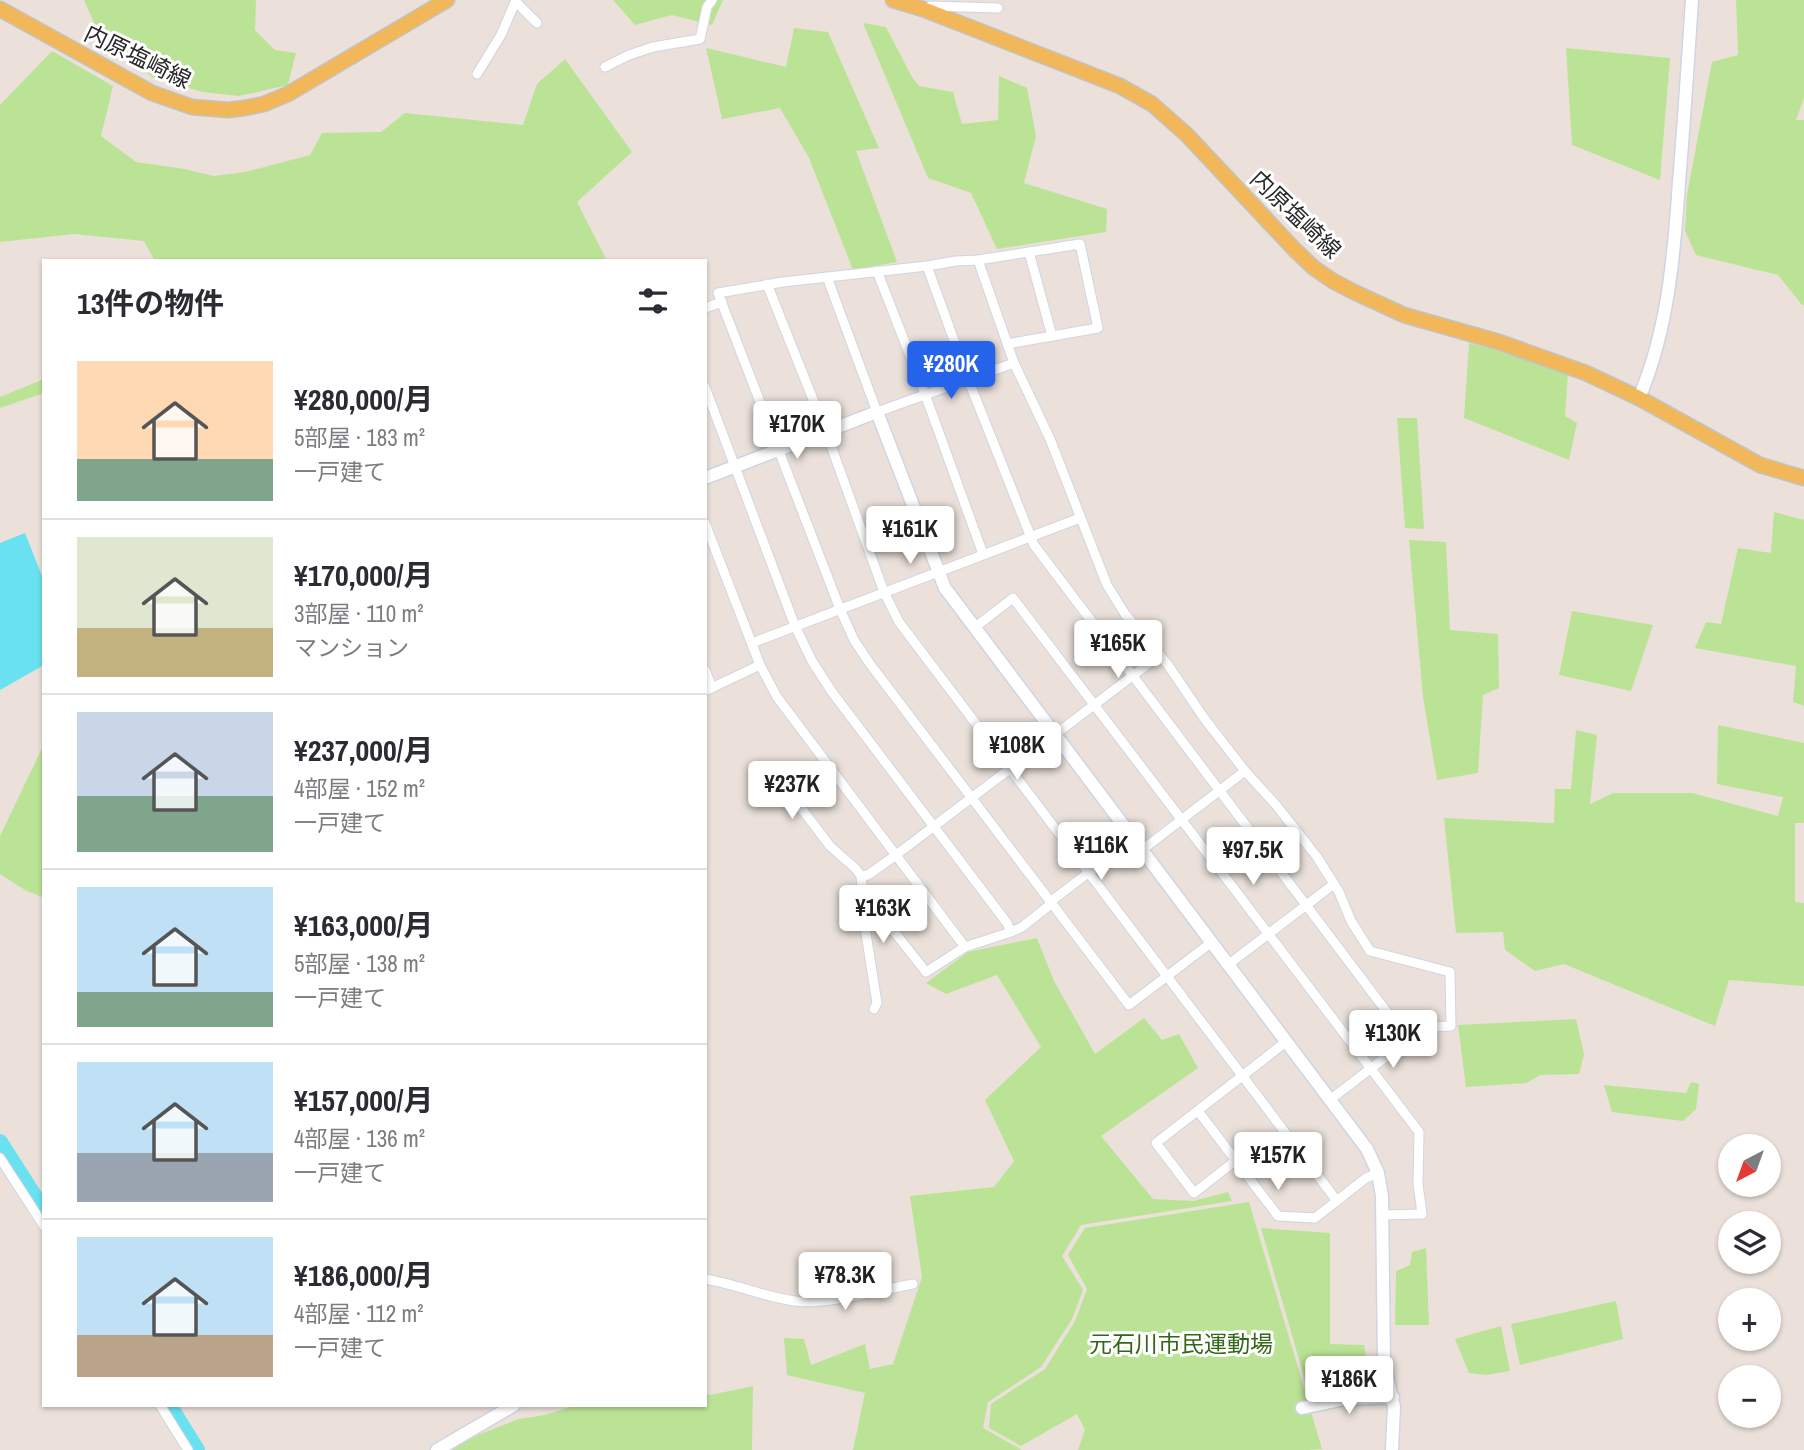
<!DOCTYPE html>
<html lang="ja">
<meta charset="utf-8">
<style>
body{margin:0;font-family:"Archivo Narrow","Noto Sans JP",sans-serif;background:#f7f7f7;color:#2b2b33;height:100vh;display:flex;flex-direction:column;font-size:26px;white-space:nowrap}
*{box-sizing:border-box;margin:0}
p{font-size:23px;color:#7c7c81}
.icon{flex:none;width:38px;height:38px;fill:none;stroke:currentColor;stroke-width:2;stroke-linecap:round;stroke-linejoin:round}
.map{position:relative;flex:1;overflow:hidden}
.drawer{position:absolute;left:42px;top:259px;width:665px;height:1148px;display:flex;flex-direction:column;background:#fff;border-radius:0px;box-shadow:0 2px 5px #0004}
.drawer>*{flex:none}
.needle{width:46px;rotate:221deg}
.controls{position:absolute;left:1718px;top:1134px;display:grid;gap:14px}
.controls a{display:grid;place-items:center;width:63px;height:63px;border-radius:50%;background:#fff;box-shadow:0 2px 5px #0004;font-size:35px}
.price{position:absolute;translate:-50% -60px;padding:0 16px;border-radius:7px;background:#fff;color:#222;font-size:23px;line-height:46px;filter:drop-shadow(0 2px 4px #0008)}
.price::after{content:'';position:absolute;left:50%;top:42px;width:21px;height:16px;margin-left:-10px;background:inherit;clip-path:polygon(0 0,100% 0,50% 100%)}
.price.current{background:#2563eb;color:#fff}
ul{padding:0;list-style:none}
li{display:flex;align-items:center;gap:21px;height:175px;padding:0 35px}
li+li{border-top:2px solid #e1e1e2}
li span{display:grid;place-items:center;flex:none;width:196px;height:140px;border-radius:0px;color:#555}
li>.icon{margin-inline-start:auto}
span .icon{width:84px;height:84px;fill:#fffc;stroke-width:1}
li b{font-size:30px}
h2{display:flex;justify-content:space-between;align-items:center;height:84px;padding:0 35px;font-size:30px}
.map>svg:first-child{display:block}
.green{fill:#bbe395}
.water{fill:#6ae1f0}
.lines{fill:none;stroke-linecap:round;stroke-linejoin:round}
.river{stroke:#6ae1f0;stroke-width:16}
.street-casing{stroke:#cfd5e2;stroke-width:11}
.secondary-casing{stroke:#cfd5e2;stroke-width:15}
.primary-casing{stroke:#c3c3c3;stroke-width:17}
.street{stroke:#fff;stroke-width:9}
.secondary{stroke:#fff;stroke-width:12}
.primary{stroke:#f2b758;stroke-width:14}
.labels{text-anchor:middle;dominant-baseline:central;stroke-width:6;stroke-linejoin:round;paint-order:stroke}
.street-label{font-size:23px;fill:#282828;stroke:#fff}
.park-label{font-size:23px;fill:#346618;stroke:#fff}
</style>
<div class="map">
<svg width="1804" height="1450" viewBox="0 0 1804 1450">
<rect width="100%" height="100%" fill="#ebe1da"/>
<g class="green">
<polygon points="84,0 256,0 255,30 275,50 296,53 288,85 239,96 202,92 152,77 99,34"/>
<polygon points="613,0 723,0 712,25 672,15 635,25"/>
<polygon points="1736,0 1804,0 1804,98 1796,120 1804,120 1804,305 1802,305 1778,275 1696,255 1685,231 1687,195 1712,62 1738,55"/>
<polygon points="863,23 886,27 912,77 919,86 953,92 962,124 998,120 999,76 1027,88 1036,136 1024,183 1107,209 1106,232 997,249 971,193 928,178"/>
<polygon points="794,28 828,32 879,148 856,151 897,262 853,270 809,158 780,108 722,119 706,48 786,67"/>
<polygon points="1566,48 1670,58 1660,180 1572,145"/>
<polygon points="52,51 113,86 101,136 136,162 185,169 214,176 245,172 310,155 322,133 381,132 405,113 523,125 537,84 565,59 632,152 577,202 607,261 155,261 144,241 74,234 0,242 0,105"/>
<polygon points="1469,343 1545,362 1568,374 1565,416 1577,423 1569,460 1464,418"/>
<polygon points="44,379 44,393 0,408 0,397"/>
<polygon points="1397,418 1417,418 1424,529 1405,528"/>
<polygon points="1774,512 1804,520 1804,706 1793,702 1796,666 1695,648 1706,622 1721,624 1738,548 1771,553"/>
<polygon points="1409,540 1446,542 1450,630 1498,634 1499,688 1483,695 1478,773 1437,780 1423,697"/>
<polygon points="1572,611 1653,625 1631,691 1559,675"/>
<polygon points="1718,725 1804,743 1804,823 1795,823 1795,902 1804,903 1804,986 1729,980 1715,1026 1564,964 1535,971 1505,950 1503,932 1456,933 1444,818 1554,823 1555,789 1571,789 1576,730 1597,735 1590,804 1613,793 1692,793 1778,816 1783,797 1717,784"/>
<polygon points="44,744 44,898 25,890 0,874 0,836"/>
<polygon points="1037,938 1054,981 1095,1054 1144,1018 1162,1040 1179,1034 1198,1068 1101,1136 1153,1199 1193,1201 1228,1192 1232,1201 1081,1225 1062,1256 1083,1290 1072,1319 1041,1367 988,1402 983,1428 1022,1450 853,1450 865,1393 787,1375 784,1338 804,1339 811,1365 865,1344 870,1369 893,1364 922,1277 910,1196 994,1187 1014,1161 985,1100 1041,1047 997,975 946,994 926,983 968,952"/>
<polygon points="1576,1019 1584,1054 1579,1074 1541,1075 1526,1083 1466,1087 1458,1025"/>
<polygon points="1691,1082 1699,1084 1696,1109 1683,1121 1612,1112 1604,1085 1686,1093"/>
<polygon points="1249,1202 1322,1449 1308,1450 1078,1450 1085,1430 1077,1414 1021,1446 989,1428 991,1404 1045,1369 1075,1321 1087,1289 1068,1255 1085,1228"/>
<polygon points="1261,1228 1330,1233 1330,1344 1364,1345 1372,1389 1311,1401"/>
<polygon points="1426,1248 1429,1325 1395,1325 1396,1271 1410,1265 1412,1252"/>
<polygon points="1616,1301 1623,1339 1520,1365 1511,1324"/>
<polygon points="1501,1326 1510,1371 1486,1375 1469,1373 1455,1339"/>
<polygon points="753,1386 752,1450 452,1450 468,1439 519,1419 545,1415 577,1405 705,1405 705,1393 710,1395"/>
</g>
<polygon class="water" points="25,533 44,581 44,665 0,690 0,543"/>
<g class="lines">
<g class="river">
<polyline points="0,1142 44,1211"/>
<polyline points="169,1405 197,1450"/>
</g>
<g class="street-casing">
<g id="street">
<polyline points="516,2 537,23"/>
<polyline points="924,9 930,6 998,8"/>
<polyline points="605,67 629,55 653,47 700,39 707,7 712,0"/>
<polyline points="477,74 501,35 516,0"/>
<polyline points="1029,252 1052,336"/>
<polyline points="978,260 1014,363 1050,439 1107,585 1125,614 1168,665 1204,718 1245,771 1276,805 1317,857 1339,892 1351,921 1370,951 1450,972 1451,1026 1430,1027 1408,1040 1331,1099"/>
<polyline points="927,266 968,379 1034,545 1408,1040"/>
<polyline points="877,271 925,394 983,554"/>
<polyline points="827,277 877,412 1014,363"/>
<polyline points="767,284 826,432 884,592 899,622 1337,1201"/>
<polyline points="705,308 722,302"/>
<polyline points="1007,344 1098,328 1080,244 978,260 956,261 927,266 783,282 718,293 840,609 854,640 870,664 1129,1005 1212,942"/>
<polyline points="705,387 795,626 812,661 832,692 1007,923 1011,932"/>
<polyline points="705,523 760,665 777,697 965,947"/>
<polyline points="974,628 1013,598 1419,1132 1418,1184 1422,1214 1383,1215"/>
<polyline points="752,643 1080,518"/>
<polyline points="705,670 712,688"/>
<polyline points="705,691 760,665"/>
<polyline points="832,771 795,800 830,846 856,869 861,876 863,897 863,915 877,1003 874,1009"/>
<polyline points="1142,850 1245,771"/>
<polyline points="861,876 868,875 896,855 1160,655"/>
<polyline points="863,897 877,910 926,972 965,947 1011,932 1022,927 1051,904"/>
<polyline points="1050,902 1134,838"/>
<polyline points="1229,964 1334,884"/>
<polyline points="1198,1111 1278,1216 1315,1218 1366,1178 1378,1173"/>
<polyline points="0,1158 44,1226"/>
<polyline points="1235,1161 1194,1193 1156,1143 1287,1041"/>
<path d="M705 1279C736 1284 764 1297 795 1301 828 1305 879 1290 913 1284"/>
<polyline points="160,1405 188,1450"/>
</g>
</g>
<g class="secondary-casing">
<g id="secondary">
<path d="M1639 398C1668 330 1674 256 1679 182 1684 122 1688 61 1692 0"/>
<polyline points="705,478 877,412 945,588 1367,1149 1378,1173 1382,1196 1384,1363 1394,1407 1392,1450"/>
<polyline points="1302,1408 1345,1399 1393,1397"/>
<polyline points="437,1450 514,1405"/>
</g>
</g>
<g class="primary-casing">
<g id="primary">
<polyline points="893,0 923,9 1120,86 1152,104 1187,135 1295,250 1314,268 1333,281 1354,292 1404,315 1499,342 1586,373 1639,398 1760,465 1804,478"/>
<polyline points="0,9 152,93 192,107 228,110 245,108 264,104 288,94 447,0"/>
</g>
</g>
<use href="#street" class="street"/>
<use href="#secondary" class="secondary"/>
<use href="#primary" class="primary"/>
</g>
<g class="labels">
<g class="street-label">
<text transform="translate(138 56) rotate(26)">内原塩崎線</text>
<text transform="translate(1296 214) rotate(44)">内原塩崎線</text>
</g>
<g class="park-label">
<text x="1181" y="1343">元石川市民運動場</text>
</g>
</g>
</svg>
<div class="controls">
<a><svg class="needle" viewBox="-14 -14 28 28"><path d="M0-13l5 13h-10z" fill="#e53935"/><path d="M0 13l5-13h-10z" fill="#7c7c81"/></svg></a>
<a><svg class="icon" aria-label="layers" viewBox="0 0 24 24"><path d="M12 4l9 5-9 5-9-5zM3 14l9 5 9-5"/></svg></a>
<a>+</a>
<a>−</a>
</div>
<b class="price current" style="left:951px;top:401px">¥280K</b>
<b class="price" style="left:797px;top:461px">¥170K</b>
<b class="price" style="left:910px;top:566px">¥161K</b>
<b class="price" style="left:1118px;top:680px">¥165K</b>
<b class="price" style="left:1017px;top:782px">¥108K</b>
<b class="price" style="left:792px;top:821px">¥237K</b>
<b class="price" style="left:1101px;top:882px">¥116K</b>
<b class="price" style="left:1253px;top:887px">¥97.5K</b>
<b class="price" style="left:883px;top:945px">¥163K</b>
<b class="price" style="left:1393px;top:1070px">¥130K</b>
<b class="price" style="left:1278px;top:1192px">¥157K</b>
<b class="price" style="left:845px;top:1312px">¥78.3K</b>
<b class="price" style="left:1349px;top:1416px">¥186K</b>
<section class="drawer">
<h2>13件の物件<svg class="icon" aria-label="filters" viewBox="0 0 24 24"><path d="M4 7h16M4 17h16"/><circle cx="9" cy="7" r="2"/><circle cx="15" cy="17" r="2"/></svg></h2>
<ul>
<li><span style="background:linear-gradient(#ffd9b3 70%,#7fa58c 0)"><svg class="icon" aria-label="home" viewBox="0 0 24 24"><path d="M3 11l9-7 9 7M6 9v11h12V9"/></svg></span><div><b>¥280,000/月</b><p>5部屋 · 183 m²</p><p>一戸建て</p></div></li>
<li><span style="background:linear-gradient(#dfe7d0 65%,#c2b280 0)"><svg class="icon" aria-label="home" viewBox="0 0 24 24"><path d="M3 11l9-7 9 7M6 9v11h12V9"/></svg></span><div><b>¥170,000/月</b><p>3部屋 · 110 m²</p><p>マンション</p></div></li>
<li><span style="background:linear-gradient(#c9d6e8 60%,#7fa58c 0)"><svg class="icon" aria-label="home" viewBox="0 0 24 24"><path d="M3 11l9-7 9 7M6 9v11h12V9"/></svg></span><div><b>¥237,000/月</b><p>4部屋 · 152 m²</p><p>一戸建て</p></div></li>
<li><span style="background:linear-gradient(#bfe0f5 75%,#7fa58c 0)"><svg class="icon" aria-label="home" viewBox="0 0 24 24"><path d="M3 11l9-7 9 7M6 9v11h12V9"/></svg></span><div><b>¥163,000/月</b><p>5部屋 · 138 m²</p><p>一戸建て</p></div></li>
<li><span style="background:linear-gradient(#bfe0f5 65%,#9aa5b1 0)"><svg class="icon" aria-label="home" viewBox="0 0 24 24"><path d="M3 11l9-7 9 7M6 9v11h12V9"/></svg></span><div><b>¥157,000/月</b><p>4部屋 · 136 m²</p><p>一戸建て</p></div></li>
<li><span style="background:linear-gradient(#bfe0f5 70%,#b9a48a 0)"><svg class="icon" aria-label="home" viewBox="0 0 24 24"><path d="M3 11l9-7 9 7M6 9v11h12V9"/></svg></span><div><b>¥186,000/月</b><p>4部屋 · 112 m²</p><p>一戸建て</p></div></li>
</ul>
</section>
</div>
